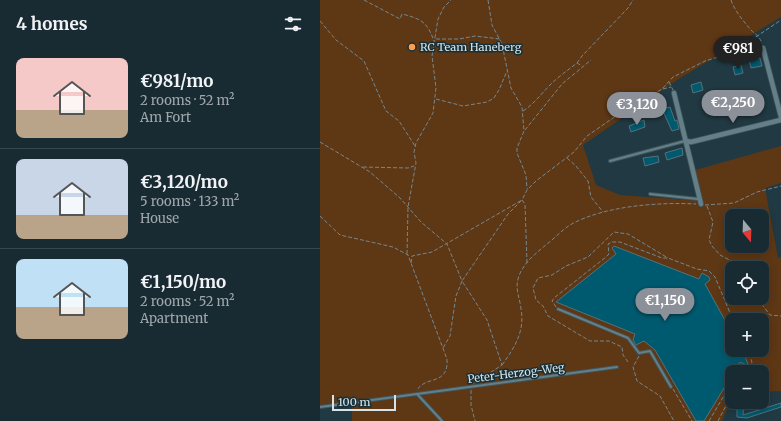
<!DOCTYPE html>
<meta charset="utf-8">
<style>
body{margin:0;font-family:Merriweather,serif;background:#26373e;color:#f1f3f6;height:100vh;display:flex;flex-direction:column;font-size:15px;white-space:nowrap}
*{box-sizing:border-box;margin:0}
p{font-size:13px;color:#9fa7ac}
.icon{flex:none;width:22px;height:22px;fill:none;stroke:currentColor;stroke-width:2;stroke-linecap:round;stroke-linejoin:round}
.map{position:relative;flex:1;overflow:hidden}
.details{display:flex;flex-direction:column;background:#192b32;width:320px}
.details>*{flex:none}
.needle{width:26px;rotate:161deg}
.tools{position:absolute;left:405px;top:209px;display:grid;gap:8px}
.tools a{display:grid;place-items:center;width:44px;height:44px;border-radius:8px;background:#192b32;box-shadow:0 2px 10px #0003,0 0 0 1px #37474d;font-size:20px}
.scale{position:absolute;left:12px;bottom:10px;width:64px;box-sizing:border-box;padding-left:4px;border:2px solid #d6e4e9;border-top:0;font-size:11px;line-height:14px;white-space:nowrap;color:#d6e4e9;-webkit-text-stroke:3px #172f37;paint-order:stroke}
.price{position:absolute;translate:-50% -34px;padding:0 9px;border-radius:14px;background:#8c9099;color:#fff;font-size:13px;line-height:26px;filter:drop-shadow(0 1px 2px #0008)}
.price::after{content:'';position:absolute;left:50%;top:24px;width:12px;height:9px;margin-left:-6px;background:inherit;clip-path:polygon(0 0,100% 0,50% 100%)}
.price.current{background:#222;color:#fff}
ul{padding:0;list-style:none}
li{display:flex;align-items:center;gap:12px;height:100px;padding:0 16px}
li+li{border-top:1px solid #37474d}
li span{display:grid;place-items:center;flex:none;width:112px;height:80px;border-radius:8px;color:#555}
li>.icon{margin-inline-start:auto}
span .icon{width:48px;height:48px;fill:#fffc;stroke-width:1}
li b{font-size:17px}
h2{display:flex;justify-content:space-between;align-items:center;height:48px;padding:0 16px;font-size:17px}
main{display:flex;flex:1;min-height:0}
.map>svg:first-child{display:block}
.green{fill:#5e3715;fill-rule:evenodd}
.building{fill:#005a6f;stroke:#57717a}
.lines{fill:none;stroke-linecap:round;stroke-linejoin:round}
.service-casing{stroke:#41575e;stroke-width:4}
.minor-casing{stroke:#41575e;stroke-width:6}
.path{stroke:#75888f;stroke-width:1;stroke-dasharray:4 2;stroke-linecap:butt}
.service{stroke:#647f88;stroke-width:2}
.minor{stroke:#647f88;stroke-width:4.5}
.poi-dot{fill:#fb9e50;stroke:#172f37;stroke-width:1.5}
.labels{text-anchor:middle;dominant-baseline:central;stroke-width:3;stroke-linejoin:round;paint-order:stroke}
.poi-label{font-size:11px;fill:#d6e4e9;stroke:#172f37;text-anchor:start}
.street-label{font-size:11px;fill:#d6e4e9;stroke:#172f37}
</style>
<main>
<section class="details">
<h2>4 homes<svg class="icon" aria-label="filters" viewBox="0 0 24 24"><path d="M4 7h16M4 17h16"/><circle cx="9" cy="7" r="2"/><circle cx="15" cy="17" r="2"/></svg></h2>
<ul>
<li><span style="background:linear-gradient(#f6c9c9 65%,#b9a48a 0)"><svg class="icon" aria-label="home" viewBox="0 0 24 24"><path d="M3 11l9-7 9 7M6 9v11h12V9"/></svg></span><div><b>€981/mo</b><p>2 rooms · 52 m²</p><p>Am Fort</p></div></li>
<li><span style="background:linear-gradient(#c9d6e8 70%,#b9a48a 0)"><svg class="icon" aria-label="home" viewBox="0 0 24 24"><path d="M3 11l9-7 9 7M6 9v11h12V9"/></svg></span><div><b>€3,120/mo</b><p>5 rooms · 133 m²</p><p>House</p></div></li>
<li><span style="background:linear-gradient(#bfe0f5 60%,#b9a48a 0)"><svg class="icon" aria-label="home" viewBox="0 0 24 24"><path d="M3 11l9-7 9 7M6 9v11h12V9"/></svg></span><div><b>€1,150/mo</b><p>2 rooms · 52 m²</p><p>Apartment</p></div></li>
</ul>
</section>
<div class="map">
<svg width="461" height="421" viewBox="0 0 461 421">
<rect width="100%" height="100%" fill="#213942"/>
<g class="green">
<path d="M0 0H461V17L357 80 263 145 276 185 300 195 381 201 375 170 461 146V183L445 188 458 258 461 257V391L442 392V372H412V397L402 421H123L101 398 102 395 139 388 0 405ZM412 216H442V246H412ZM412 268H442V298H412ZM412 320H442V350H412Z"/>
<polygon points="96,396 120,421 30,421 32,421 32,404"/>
</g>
<g class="building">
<polygon points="440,58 442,66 431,68 429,60"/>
<polygon points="421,65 423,73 415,75 413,67"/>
<polygon points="381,82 383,90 373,93 371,85"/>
<polygon points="350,107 355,121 357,120 359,129 352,131 342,109"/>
<polygon points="324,120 325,127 311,132 309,126"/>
<polygon points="362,148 363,155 347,160 345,153"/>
<polygon points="338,156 339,162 325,166 323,158"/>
<polygon points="294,246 379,279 382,273 389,277 390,280 385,284 412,333 412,350 422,350 428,364 426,365 420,362 414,372 412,372 412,375 384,421 376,421 335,350 324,341 316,345 313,340 315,334 236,302 296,254 292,248"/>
<polygon points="417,402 424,402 423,415 461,403 461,407 427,418 417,417"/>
</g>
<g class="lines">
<g class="service-casing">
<g id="service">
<polyline points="290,161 365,141"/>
<polyline points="330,194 378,199"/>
<polyline points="238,309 308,338 319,353 330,351 351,387"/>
<polyline points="97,394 122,421"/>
<polyline points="0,407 297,367"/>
</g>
</g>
<g class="minor-casing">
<g id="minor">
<polyline points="443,48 461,117"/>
<polyline points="354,93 381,204"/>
<polyline points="366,141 371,142 461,120"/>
</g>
</g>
<g class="path">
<path d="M44 0 80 19 82 14C102 19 107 22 114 41"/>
<polyline points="168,0 172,25 182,44 191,88 202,107 204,131 197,148 197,153 206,175 207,189"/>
<path d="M411 0C414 10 424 22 431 30 436 35 440 36 442 44"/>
<polyline points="0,21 16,40 44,61 66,111 79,121 95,146"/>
<polyline points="116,39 139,39 155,36 180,39"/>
<polyline points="257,63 262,56 308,8 313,0"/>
<polyline points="349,82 353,90"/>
<polyline points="343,89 351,87"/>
<polyline points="116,99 143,106 167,102 174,98 179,90 187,71"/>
<path d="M203 111C214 104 221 94 230 85 238 77 248 70 257 63L262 66"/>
<polyline points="205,130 242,84 271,60"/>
<polyline points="0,142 50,172 80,198 101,222 127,244 142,281 136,296 130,336 123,348"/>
<polyline points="247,158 256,166 268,181 271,197 283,212"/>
<polyline points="43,167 88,168 94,166"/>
<polyline points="385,205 414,203 437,192 461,186"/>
<polyline points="387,206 393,222 389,240 392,246 400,255 425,268"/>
<path d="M0 216 20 235 73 247 88 255 127 359C129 387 103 375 97 391"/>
<polyline points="87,254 88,207 96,163 94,152 96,143 113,113 116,88 112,56 118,19 124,7 131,0"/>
<polyline points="91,263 92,256 112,252 202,200 188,214 142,281 167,320 182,365 153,384"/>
<polyline points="207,263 205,204 202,200 207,190 216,181 254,152 267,136 296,116 342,89 353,77 385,61 412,53 461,20"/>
<polyline points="441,298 441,303 450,315 461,316"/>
<polyline points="236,307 232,301 234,298 286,257 289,254 288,244 292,242 300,242 342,258 348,258 377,269 389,271 395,277 413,320"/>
<polyline points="319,356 313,367 317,381 340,396 354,421"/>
<polyline points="308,362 303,355 302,347 289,341 270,341 228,316 223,306 216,300 213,288 218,278 232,275 246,266 268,257 294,232 308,234 348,258"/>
<path d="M182 365C195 347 205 331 201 309 200 298 195 290 198 279 202 264 215 254 227 244 235 238 242 230 250 225 283 206 338 202 376 204"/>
<polyline points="418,372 423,365 430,365 432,362 428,350"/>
<polyline points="435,372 442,363"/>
<polyline points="353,389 372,421"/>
<polyline points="151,390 151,405 155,421"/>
<polyline points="389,421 412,382"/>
<polyline points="398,421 412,394"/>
</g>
<use href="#service" class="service"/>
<use href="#minor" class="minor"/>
</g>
<circle class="poi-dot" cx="92" cy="47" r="4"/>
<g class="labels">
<g class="poi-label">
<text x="100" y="47">RC Team Haneberg</text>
</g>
<g class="street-label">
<text transform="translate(196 373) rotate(-7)">Peter-Herzog-Weg</text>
</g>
</g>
</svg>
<div class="tools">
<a><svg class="needle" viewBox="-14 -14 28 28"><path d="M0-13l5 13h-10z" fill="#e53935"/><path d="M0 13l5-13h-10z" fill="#9fa7ac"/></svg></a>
<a><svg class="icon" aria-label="locate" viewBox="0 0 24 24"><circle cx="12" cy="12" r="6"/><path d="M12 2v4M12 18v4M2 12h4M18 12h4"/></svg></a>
<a>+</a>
<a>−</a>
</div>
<div class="scale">100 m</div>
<b class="price current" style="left:418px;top:70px">€981</b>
<b class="price" style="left:413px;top:124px">€2,250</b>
<b class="price" style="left:317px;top:126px">€3,120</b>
<b class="price" style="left:345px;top:322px">€1,150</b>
</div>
</main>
